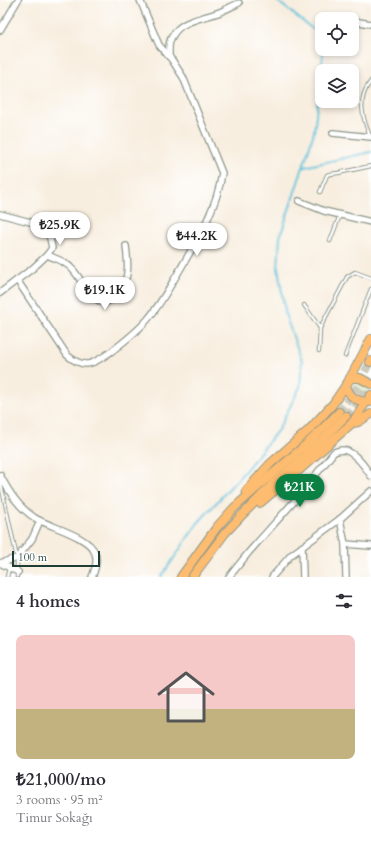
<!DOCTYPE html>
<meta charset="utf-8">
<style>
body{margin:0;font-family:Cardo,serif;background:#f2f2f3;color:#2b2b33;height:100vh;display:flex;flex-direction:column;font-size:15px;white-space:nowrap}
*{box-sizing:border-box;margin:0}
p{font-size:13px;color:#7c7c81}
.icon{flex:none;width:22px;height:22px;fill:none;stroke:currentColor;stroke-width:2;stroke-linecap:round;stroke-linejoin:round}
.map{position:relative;height:577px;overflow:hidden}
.panel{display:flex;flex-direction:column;background:#fff;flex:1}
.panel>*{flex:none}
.buttons{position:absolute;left:315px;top:12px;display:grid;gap:8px}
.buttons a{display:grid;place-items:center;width:44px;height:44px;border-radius:8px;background:#fff;box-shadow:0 2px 6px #0003;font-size:20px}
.scale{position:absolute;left:12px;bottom:10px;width:88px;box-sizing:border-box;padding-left:4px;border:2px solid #1f3d34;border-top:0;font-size:11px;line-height:14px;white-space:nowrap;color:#1f3d34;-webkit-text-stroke:3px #fff;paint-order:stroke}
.price{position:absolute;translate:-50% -34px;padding:0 9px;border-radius:14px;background:#fff;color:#222;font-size:13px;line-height:26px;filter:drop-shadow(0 1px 2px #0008)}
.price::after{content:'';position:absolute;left:50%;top:24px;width:12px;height:9px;margin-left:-6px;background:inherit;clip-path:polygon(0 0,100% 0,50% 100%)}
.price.active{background:#0b8043;color:#fff}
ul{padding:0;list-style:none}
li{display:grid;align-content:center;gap:8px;height:212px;padding:0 16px}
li+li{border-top:1px solid #e1e1e2}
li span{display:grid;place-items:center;height:124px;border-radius:8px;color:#555}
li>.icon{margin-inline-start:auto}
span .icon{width:72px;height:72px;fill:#fffc;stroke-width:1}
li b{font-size:17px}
h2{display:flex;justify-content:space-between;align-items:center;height:48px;padding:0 16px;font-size:17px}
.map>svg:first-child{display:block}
.grass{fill:url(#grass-dots);stroke:#6a8857}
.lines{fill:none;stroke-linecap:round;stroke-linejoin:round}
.stream{stroke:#5dc1db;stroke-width:2}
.primary-tunnel{stroke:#cdcbbd;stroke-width:8;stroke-dasharray:8 4;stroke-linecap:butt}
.service-casing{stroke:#8c968a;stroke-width:4.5}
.minor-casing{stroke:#8c968a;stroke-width:8}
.primary-casing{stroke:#8c968a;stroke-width:10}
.service{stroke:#fff;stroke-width:2.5}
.minor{stroke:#fff;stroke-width:5.5}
.primary{stroke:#fdbc70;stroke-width:8}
</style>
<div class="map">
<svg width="371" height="577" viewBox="0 0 371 577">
<defs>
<pattern id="grass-dots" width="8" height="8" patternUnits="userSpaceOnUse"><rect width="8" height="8" fill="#b5d37a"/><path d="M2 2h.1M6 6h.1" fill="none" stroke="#9bb66a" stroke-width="1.8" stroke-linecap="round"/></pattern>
</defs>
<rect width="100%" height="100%" fill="#fff"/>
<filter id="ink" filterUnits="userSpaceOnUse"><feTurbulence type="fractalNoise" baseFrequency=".025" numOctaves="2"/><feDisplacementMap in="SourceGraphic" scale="8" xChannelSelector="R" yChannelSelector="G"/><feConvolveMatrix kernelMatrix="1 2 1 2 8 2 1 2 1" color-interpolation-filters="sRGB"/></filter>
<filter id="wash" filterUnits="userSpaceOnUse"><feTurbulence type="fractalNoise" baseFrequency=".012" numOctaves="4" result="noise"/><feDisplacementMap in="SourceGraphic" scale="16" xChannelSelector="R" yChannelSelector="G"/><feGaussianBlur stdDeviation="0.9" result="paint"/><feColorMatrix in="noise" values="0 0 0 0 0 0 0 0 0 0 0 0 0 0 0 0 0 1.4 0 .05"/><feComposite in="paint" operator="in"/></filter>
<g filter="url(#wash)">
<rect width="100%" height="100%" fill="#f8eedf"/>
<circle class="grass" cx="360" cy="390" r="7"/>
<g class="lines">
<g class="stream">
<polyline points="304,167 371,152"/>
<polyline points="161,577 197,524 245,471 278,430 300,387 302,361 286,317 278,268 280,237 306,158 314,132 323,55 320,38 315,31 276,0"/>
</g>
</g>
</g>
<g filter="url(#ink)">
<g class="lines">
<g class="primary-tunnel">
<polyline points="339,412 356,389 370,362"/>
<polyline points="346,416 363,393 371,377"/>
</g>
<g class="service-casing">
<g id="service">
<path d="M370 136C362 117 357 98 371 81"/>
<polyline points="320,192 327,175 330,174 338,173 371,166"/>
<polyline points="330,241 340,215"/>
<polyline points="304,305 320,328 319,351"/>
<polyline points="320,328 347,277 355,272 371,278"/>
<polyline points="345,356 371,289"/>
<polyline points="0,480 17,558 17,577"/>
<polyline points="7,577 9,568"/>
</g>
</g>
<g class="minor-casing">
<g id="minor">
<polyline points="353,21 371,24"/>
<polyline points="0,30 18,0"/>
<path d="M169 56C169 48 168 42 173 35 181 20 205 18 220 12 226 9 233 6 239 3"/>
<polyline points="333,133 371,137"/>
<polyline points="299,201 324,211 371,222"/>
<polyline points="0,214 38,224 45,230 50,238 52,248 47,255 33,268 0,293"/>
<path d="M47 255C57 259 67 262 74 271 86 286 99 319 120 291 130 277 128 262 126 246"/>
<path d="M17 280 67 355C85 371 95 363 112 351 125 341 138 331 148 319 160 305 169 288 178 273 196 242 217 209 222 173L183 77 172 60 159 45 140 0"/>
<path d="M0 475C9 492 18 507 35 518 50 527 89 536 95 553 98 561 95 570 92 577"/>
<polyline points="340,519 345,544 346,577"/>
<polyline points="345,544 371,546"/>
<polyline points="302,547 303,577"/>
<polyline points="0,563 17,558 32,539 40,521"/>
<polyline points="0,563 18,572"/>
<path d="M229 577 249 552 298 497 334 452C337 451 340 450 343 450 354 451 366 468 371 476"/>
<polyline points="272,577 291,555 340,519 371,491"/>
</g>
</g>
<g class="primary-casing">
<g id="primary">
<polyline points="370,362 371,361"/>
<polyline points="350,378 360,378 371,384"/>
<path d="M346 385C349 398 358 402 370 402"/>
<polyline points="352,423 358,422 371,414"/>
<polyline points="246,491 270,464 309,430 333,404 348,382 371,339"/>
<polyline points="260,503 296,473 352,423 371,395"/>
<polyline points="181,577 217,527 234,508 311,440 339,412"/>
<polyline points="192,577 225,533 241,516 271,486 318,444 346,416"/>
</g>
</g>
<use href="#service" class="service"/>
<use href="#minor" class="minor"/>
<use href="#primary" class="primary"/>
</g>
</g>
</svg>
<div class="buttons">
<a><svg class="icon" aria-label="locate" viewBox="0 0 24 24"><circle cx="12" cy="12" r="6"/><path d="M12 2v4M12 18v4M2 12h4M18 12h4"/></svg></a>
<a><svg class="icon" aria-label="layers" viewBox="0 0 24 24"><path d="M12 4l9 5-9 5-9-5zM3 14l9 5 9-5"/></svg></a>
</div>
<div class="scale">100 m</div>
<b class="price" style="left:60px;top:246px">₺25.9K</b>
<b class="price" style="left:197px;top:257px">₺44.2K</b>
<b class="price" style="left:105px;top:311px">₺19.1K</b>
<b class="price active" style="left:300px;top:508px">₺21K</b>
</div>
<section class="panel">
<h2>4 homes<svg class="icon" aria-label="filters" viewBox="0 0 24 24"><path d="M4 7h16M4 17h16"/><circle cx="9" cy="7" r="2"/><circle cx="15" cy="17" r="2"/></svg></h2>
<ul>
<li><span style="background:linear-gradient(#f6c9c9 60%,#c2b280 0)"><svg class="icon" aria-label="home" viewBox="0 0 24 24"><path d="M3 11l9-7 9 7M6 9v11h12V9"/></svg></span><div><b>₺21,000/mo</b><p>3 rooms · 95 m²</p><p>Timur Sokağı</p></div></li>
</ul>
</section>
